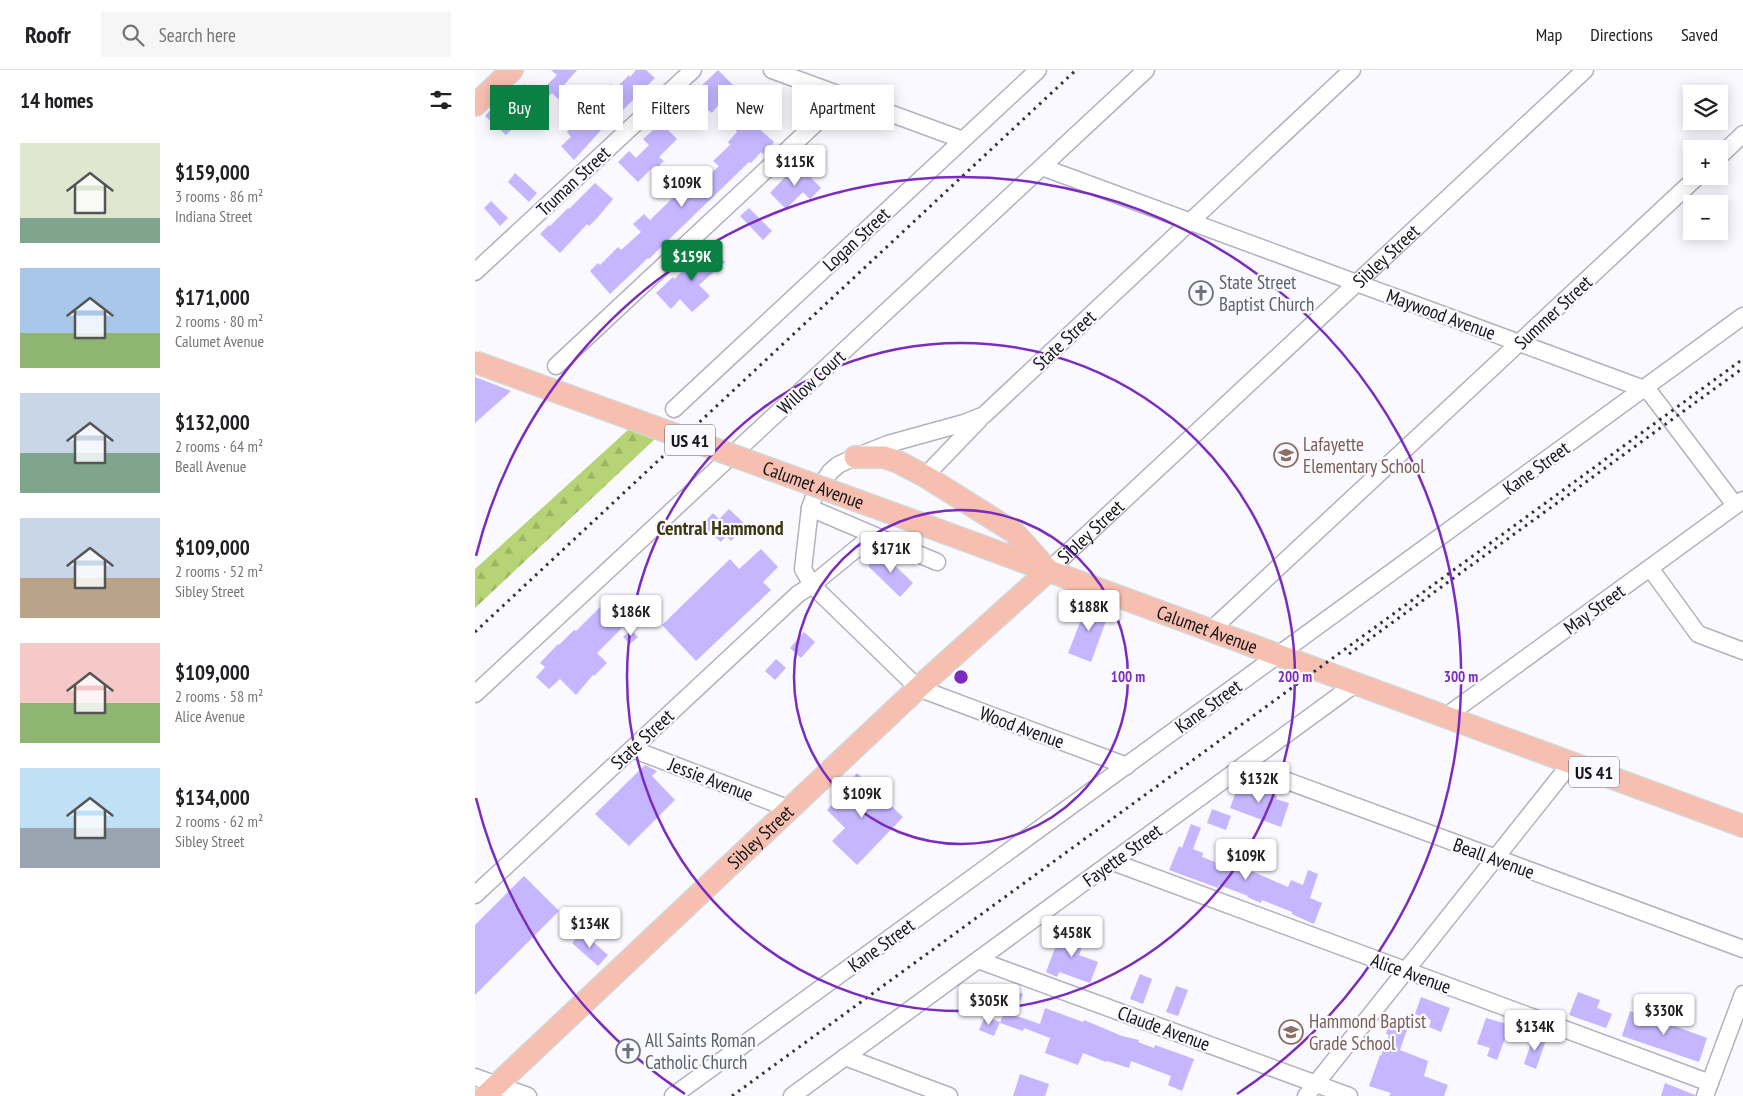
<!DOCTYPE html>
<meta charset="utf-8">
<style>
body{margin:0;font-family:"PT Sans Narrow",sans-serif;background:#f6f6f6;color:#202124;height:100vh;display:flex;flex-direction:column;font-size:19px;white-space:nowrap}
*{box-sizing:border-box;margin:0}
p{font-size:16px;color:#757577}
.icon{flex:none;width:28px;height:28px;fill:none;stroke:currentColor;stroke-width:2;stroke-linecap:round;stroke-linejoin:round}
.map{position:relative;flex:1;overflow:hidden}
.drawer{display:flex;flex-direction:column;background:#fff;width:475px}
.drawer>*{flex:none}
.guide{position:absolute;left:15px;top:15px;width:475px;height:45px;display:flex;gap:10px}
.tools{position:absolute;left:1208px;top:15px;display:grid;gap:10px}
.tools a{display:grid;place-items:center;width:45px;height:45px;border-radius:0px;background:#fff;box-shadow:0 2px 12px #0003;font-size:25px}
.price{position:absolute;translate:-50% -42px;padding:0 11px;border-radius:5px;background:#fff;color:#222;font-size:16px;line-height:32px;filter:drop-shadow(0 1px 2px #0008)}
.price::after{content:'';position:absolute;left:50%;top:30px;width:15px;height:11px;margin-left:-8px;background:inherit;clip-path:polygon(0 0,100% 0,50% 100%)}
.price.active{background:#0b8043;color:#fff}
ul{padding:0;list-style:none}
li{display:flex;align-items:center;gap:15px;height:125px;padding:0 20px}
li span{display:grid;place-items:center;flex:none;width:140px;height:100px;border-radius:0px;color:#555}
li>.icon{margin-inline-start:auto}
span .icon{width:60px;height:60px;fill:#fffc;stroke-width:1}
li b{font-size:21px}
h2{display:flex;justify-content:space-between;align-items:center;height:60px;padding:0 20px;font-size:21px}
.chip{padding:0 18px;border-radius:0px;background:#fff;box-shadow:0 2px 12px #0003;font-size:18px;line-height:45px}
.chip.active{background:#0b8043;color:#fff}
header{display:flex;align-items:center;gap:30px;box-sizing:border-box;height:70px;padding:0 25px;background:#fff;border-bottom:1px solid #e0e0e0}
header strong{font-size:24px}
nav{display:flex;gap:28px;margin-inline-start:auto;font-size:18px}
.search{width:350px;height:45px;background:#f6f6f6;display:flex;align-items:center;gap:12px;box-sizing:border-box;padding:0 18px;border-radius:0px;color:#757577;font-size:19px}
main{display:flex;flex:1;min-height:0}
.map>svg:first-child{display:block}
.forest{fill:url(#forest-firs)}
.building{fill:#c5b6ff}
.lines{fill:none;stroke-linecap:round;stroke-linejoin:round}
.minor-casing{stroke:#b3b1bf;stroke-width:19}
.major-casing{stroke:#d5d5d6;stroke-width:24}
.minor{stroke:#fff;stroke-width:16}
.major{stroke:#f7bfaf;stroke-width:21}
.rail{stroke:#333237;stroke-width:3;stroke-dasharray:2.5 5;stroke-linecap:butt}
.major-bridge-casing{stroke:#d5d5d6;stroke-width:24;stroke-linecap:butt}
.major-bridge{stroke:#f7bfaf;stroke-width:21}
.ring{fill:none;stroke:#7b2cbf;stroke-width:2.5}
.labels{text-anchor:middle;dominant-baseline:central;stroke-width:4.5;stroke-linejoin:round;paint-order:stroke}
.shield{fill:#faf9ff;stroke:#5a595e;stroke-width:1}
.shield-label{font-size:18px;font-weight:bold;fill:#151419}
.street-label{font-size:19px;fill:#151419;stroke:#faf9ff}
.worship-label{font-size:19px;fill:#5b616d;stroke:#faf9ff;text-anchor:start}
.education-label{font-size:19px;fill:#785e54;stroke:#faf9ff;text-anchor:start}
.neighbourhood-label{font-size:20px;font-weight:bold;fill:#3c390f;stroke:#faf9ff}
.centre{fill:#7b2cbf;stroke:#faf9ff;stroke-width:2.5}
.ring-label{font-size:15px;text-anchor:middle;font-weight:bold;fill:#7b2cbf;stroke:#faf9ff;stroke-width:4.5;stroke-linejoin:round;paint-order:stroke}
</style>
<header>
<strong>Roofr</strong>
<div class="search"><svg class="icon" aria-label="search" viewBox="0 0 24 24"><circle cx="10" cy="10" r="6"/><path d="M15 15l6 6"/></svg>Search here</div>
<nav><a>Map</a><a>Directions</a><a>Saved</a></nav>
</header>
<main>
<section class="drawer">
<h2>14 homes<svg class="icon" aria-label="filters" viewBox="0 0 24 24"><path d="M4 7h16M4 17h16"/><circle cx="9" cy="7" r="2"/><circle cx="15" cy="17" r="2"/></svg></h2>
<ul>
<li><span style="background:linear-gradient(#dfe7d0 75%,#7fa58c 0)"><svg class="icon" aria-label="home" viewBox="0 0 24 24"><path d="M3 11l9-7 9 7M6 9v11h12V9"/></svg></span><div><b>$159,000</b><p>3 rooms · 86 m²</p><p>Indiana Street</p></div></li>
<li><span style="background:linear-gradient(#a9c7e8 65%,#8fb573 0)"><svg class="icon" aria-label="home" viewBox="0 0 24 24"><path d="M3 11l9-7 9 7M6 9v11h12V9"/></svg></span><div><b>$171,000</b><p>2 rooms · 80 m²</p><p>Calumet Avenue</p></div></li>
<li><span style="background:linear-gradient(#c9d6e8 60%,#7fa58c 0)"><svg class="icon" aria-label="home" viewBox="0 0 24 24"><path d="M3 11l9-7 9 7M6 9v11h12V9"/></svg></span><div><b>$132,000</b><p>2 rooms · 64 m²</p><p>Beall Avenue</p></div></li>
<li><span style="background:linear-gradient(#c9d6e8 60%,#b9a48a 0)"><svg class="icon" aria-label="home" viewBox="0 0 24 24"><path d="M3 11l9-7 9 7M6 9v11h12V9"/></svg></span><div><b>$109,000</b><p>2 rooms · 52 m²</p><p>Sibley Street</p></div></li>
<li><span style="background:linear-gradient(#f6c9c9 60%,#8fb573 0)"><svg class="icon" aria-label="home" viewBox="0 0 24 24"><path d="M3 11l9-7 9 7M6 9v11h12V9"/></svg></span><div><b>$109,000</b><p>2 rooms · 58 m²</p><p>Alice Avenue</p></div></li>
<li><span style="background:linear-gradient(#bfe0f5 60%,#9aa5b1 0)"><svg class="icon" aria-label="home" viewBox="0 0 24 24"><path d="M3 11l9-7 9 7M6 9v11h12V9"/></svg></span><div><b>$134,000</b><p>2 rooms · 62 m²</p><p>Sibley Street</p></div></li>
</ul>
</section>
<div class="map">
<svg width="1268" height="1026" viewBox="0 0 1268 1026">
<defs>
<pattern id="forest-firs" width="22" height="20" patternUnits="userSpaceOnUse" patternTransform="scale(1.25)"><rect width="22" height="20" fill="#b6d475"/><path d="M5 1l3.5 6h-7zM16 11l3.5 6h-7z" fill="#9cb565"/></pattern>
</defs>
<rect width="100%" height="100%" fill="#faf9ff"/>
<polygon class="forest" points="154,359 180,369 0,538 0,499"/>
<g class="building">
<polygon points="76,0 102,0 89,15 92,19 83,29 77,23 58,41 57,40 44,54 43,53 31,65 10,46 19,36 21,38 34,24 37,27 50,14 61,26 82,5"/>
<polygon points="161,0 171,0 180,8 144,44 126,25 136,14 141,18 154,5 155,7"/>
<polygon points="243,0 262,19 250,31 248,29 237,43 215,27 224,16 225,17"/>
<polygon points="109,40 127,59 99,90 86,76 96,67 92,62 100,54 98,51"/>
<polygon points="271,47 299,72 288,84 286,82 276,93 274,92 182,181 174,189 173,188 135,224 115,201 123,193 125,195 143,177 146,180 166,162 158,154 169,144 175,150 208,118 214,124 244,96 238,91 255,75 253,72 262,62 260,59"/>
<polygon points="186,53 202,69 184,87 189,91 181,99 178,97 163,112 143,92 154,81 161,88 174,75 168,69"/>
<polygon points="316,95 320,99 324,95 346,118 335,129 328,122 311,139 295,123 312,105 309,102"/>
<polygon points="40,103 62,123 54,132 33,112"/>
<polygon points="120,113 138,129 123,147 114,156 112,154 85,183 65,164 74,155 75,156 93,138 94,139"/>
<polygon points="16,131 33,148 25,156 9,138"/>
<polygon points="274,138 297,161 288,170 265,146"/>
<polygon points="232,175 250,192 224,215 235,226 217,242 205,229 196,239 181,223 198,207 199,209 225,186 223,185"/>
<polygon points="0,307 36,321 0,353"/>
<polygon points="254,439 271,455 256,471 251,466 246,472 227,455 238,443 244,449"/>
<polygon points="286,479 303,497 288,512 296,520 221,591 187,555 255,489 264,499"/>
<polygon points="406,482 438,513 425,527 393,496"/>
<polygon points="613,532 635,540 616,592 593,583"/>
<polygon points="127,535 148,557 122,583 132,593 119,606 118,605 101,625 85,609 74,619 61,607 70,597 65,593 83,574 84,575 99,560 101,561"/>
<polygon points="156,560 163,567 155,574 148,567"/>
<polygon points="329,562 340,572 326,588 315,578"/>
<polygon points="301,589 311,598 300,610 290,601"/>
<polygon points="170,695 182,701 177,706 200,730 154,776 120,744"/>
<polygon points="382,703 428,747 382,795 357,771 370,758 352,740 371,720 369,718"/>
<polygon points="765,711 802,726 801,729 814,733 806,757 755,738"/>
<polygon points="737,739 756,746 751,760 732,753"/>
<polygon points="716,754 726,758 718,779 728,783 727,787 740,792 740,793 756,799 758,793 813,817 816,810 828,815 833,800 843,804 835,828 847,833 839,854 817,844 817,842 787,830 786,833 772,827 773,826 744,815 743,818 694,800 704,776 707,778"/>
<polygon points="49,806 84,841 0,925 0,855"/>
<polygon points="595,858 612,864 604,885 623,892 615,913 584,902 582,907 571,902 585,865 591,867"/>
<polygon points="107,862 133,885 123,896 97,873"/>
<polygon points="665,904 677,909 668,934 655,929"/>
<polygon points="701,916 713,920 703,946 691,942"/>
<polygon points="537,920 548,924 539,945 565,954 570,938 608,952 609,950 647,966 664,970 663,972 679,978 680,975 719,989 707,1021 693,1015 696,1006 656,991 654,998 632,991 631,992 608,983 603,995 570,983 575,968 549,958 548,961 525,953"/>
<polygon points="1103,922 1125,930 1122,938 1137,944 1131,958 1094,945"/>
<polygon points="946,927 975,938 966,962 954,957 956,950 940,944"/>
<polygon points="1155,941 1174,947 1175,943 1187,947 1186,951 1232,968 1224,992 1147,966"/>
<polygon points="510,946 525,952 519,966 504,960"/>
<polygon points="1011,948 1035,955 1022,990 1012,986 1015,978 1002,974"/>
<polygon points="914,953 932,960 925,980 953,991 949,1006 973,1015 969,1026 914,1026 916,1023 894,1016 905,985 906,986 914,965 911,964"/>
<polygon points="1059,965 1071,970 1061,999 1049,994"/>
<polygon points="545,1004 574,1014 570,1026 538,1026"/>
<polygon points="1190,1013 1220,1025 1220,1026 1186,1026"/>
</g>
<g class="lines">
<g class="minor-casing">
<g id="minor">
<polyline points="297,0 488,70"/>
<polyline points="1244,87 1268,64"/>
<polyline points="567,97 1169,319 1176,324 1260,435"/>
<polyline points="0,202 218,0"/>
<polyline points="81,296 369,27"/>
<polyline points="199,339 563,0"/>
<polyline points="450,406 504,350"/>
<polyline points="335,438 462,492"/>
<polyline points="1175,498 1223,564 1268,581"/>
<path id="s1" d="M573 501 1110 0"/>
<polyline points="735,561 1223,106"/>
<polyline points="0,624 671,0"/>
<polyline points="970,647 1268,430"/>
<polyline points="157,679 315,739"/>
<polyline points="769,695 1268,879"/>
<polyline points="652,696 443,618 337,515 328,499 335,438 340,424 355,402 363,395 380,387 413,374 489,353 509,345 877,0"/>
<polyline points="638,792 1235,1013"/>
<polyline points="0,825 323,524 337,515 398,465"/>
<polyline points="503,890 874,1026"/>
<polyline points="370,987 474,1026"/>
<polyline points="0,1007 53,1026"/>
<polyline points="198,1026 1268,246"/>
<polyline points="317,1026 880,614"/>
<polyline points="831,1026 1096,693"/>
<polyline points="1230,1026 1268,924"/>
</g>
</g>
<g class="major-casing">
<g id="major">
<polyline points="0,35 37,0"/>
<polyline points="380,387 409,387 421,391 450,406 539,462 572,499"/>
<path id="s2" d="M430 448 1268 756"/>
<path id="s3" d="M10 1026 443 618 573 501"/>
</g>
</g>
<use href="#minor" class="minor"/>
<use href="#major" class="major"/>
<g class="rail">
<polyline points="0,562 601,0"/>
<polyline points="874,584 1268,298"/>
<polyline points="257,1026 1268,289"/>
</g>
<g class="major-bridge-casing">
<g id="major-bridge">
<path id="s4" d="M0 292 430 448"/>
</g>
</g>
<use href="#major-bridge" class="major-bridge"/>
</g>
<g class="ring">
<circle cx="486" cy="607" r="167"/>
<circle cx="486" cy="607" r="334"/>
<path d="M210 1024A500 500 0 0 1 1 728M1 486A500 500 0 1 1 762 1024"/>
</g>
<defs>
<g id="church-ring" transform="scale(1.25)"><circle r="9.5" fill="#faf9ff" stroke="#6b7280" stroke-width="1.5"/><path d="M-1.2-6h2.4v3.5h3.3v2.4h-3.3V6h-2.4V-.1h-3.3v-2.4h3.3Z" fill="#6b7280"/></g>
<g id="school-ring" transform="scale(1.25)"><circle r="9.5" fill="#faf9ff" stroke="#8d6e63" stroke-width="1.5"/><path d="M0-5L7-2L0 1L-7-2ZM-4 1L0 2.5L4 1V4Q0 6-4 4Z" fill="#8d6e63"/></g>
</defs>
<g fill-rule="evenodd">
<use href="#church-ring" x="726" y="223"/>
<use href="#school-ring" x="811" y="385"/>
<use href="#school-ring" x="816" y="962"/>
<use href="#church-ring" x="153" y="981"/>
</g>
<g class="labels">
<g class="shield">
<rect x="190" y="354.5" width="50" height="31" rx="4"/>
<rect x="1094" y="686.5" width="50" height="31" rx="4"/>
</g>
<g class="shield-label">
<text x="215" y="370">US 41</text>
<text x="1119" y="702">US 41</text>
</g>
<g class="street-label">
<text transform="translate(98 111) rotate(-43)">Truman Street</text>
<text transform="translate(381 169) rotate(-43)">Logan Street</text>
<text stroke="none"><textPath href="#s1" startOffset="462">Sibley Street</textPath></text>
<text transform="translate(1078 242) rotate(-43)">Summer Street</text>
<text transform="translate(966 244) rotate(20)">Maywood Avenue</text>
<text transform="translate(589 270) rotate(-43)">State Street</text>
<text transform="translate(336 312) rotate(-43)">Willow Court</text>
<text transform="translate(1061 398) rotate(-36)">Kane Street</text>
<text stroke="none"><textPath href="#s4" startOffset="360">Calumet Avenue</textPath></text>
<text stroke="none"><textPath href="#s1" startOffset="58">Sibley Street</textPath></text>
<text transform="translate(1119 539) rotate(-36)">May Street</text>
<text stroke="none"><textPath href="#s2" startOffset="322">Calumet Avenue</textPath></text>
<text transform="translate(733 636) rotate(-36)">Kane Street</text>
<text transform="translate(547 657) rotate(20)">Wood Avenue</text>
<text transform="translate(167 669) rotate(-43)">State Street</text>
<text transform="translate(236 709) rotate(21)">Jessie Avenue</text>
<text stroke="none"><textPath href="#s3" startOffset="378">Sibley Street</textPath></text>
<text transform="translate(647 785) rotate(-36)">Fayette Street</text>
<text transform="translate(1019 788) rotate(20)">Beall Avenue</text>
<text transform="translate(406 875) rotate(-36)">Kane Street</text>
<text transform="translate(936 903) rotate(20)">Alice Avenue</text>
<text transform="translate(689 958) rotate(20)">Claude Avenue</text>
</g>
<g class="worship-label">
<text x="744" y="212">State Street<tspan x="744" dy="22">Baptist Church</tspan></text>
<text x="170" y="970">All Saints Roman<tspan x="170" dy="22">Catholic Church</tspan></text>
</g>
<g class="education-label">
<text x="828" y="374">Lafayette<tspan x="828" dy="22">Elementary School</tspan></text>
<text x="834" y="951">Hammond Baptist<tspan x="834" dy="22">Grade School</tspan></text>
</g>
<g class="neighbourhood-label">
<text x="245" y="458">Central Hammond</text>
</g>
</g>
<circle cx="486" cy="607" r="8" class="centre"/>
<g class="ring-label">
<text x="653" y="612">100 m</text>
<text x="820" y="612">200 m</text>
<text x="986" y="612">300 m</text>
</g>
</svg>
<div class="tools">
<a><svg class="icon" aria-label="layers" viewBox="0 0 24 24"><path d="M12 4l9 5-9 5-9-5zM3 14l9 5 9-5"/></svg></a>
<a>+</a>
<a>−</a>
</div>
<b class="price" style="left:320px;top:117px">$115K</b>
<b class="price" style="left:207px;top:138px">$109K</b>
<b class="price active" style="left:217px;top:212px">$159K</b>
<b class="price" style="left:416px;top:504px">$171K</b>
<b class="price" style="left:614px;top:562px">$188K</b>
<b class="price" style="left:156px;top:567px">$186K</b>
<b class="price" style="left:784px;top:734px">$132K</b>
<b class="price" style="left:387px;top:749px">$109K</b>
<b class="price" style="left:771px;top:811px">$109K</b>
<b class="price" style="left:115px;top:879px">$134K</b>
<b class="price" style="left:597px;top:888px">$458K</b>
<b class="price" style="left:514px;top:956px">$305K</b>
<b class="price" style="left:1189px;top:966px">$330K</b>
<b class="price" style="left:1060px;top:982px">$134K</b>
<div class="guide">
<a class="chip active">Buy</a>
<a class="chip">Rent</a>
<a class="chip">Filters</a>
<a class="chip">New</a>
<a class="chip">Apartment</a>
</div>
</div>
</main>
